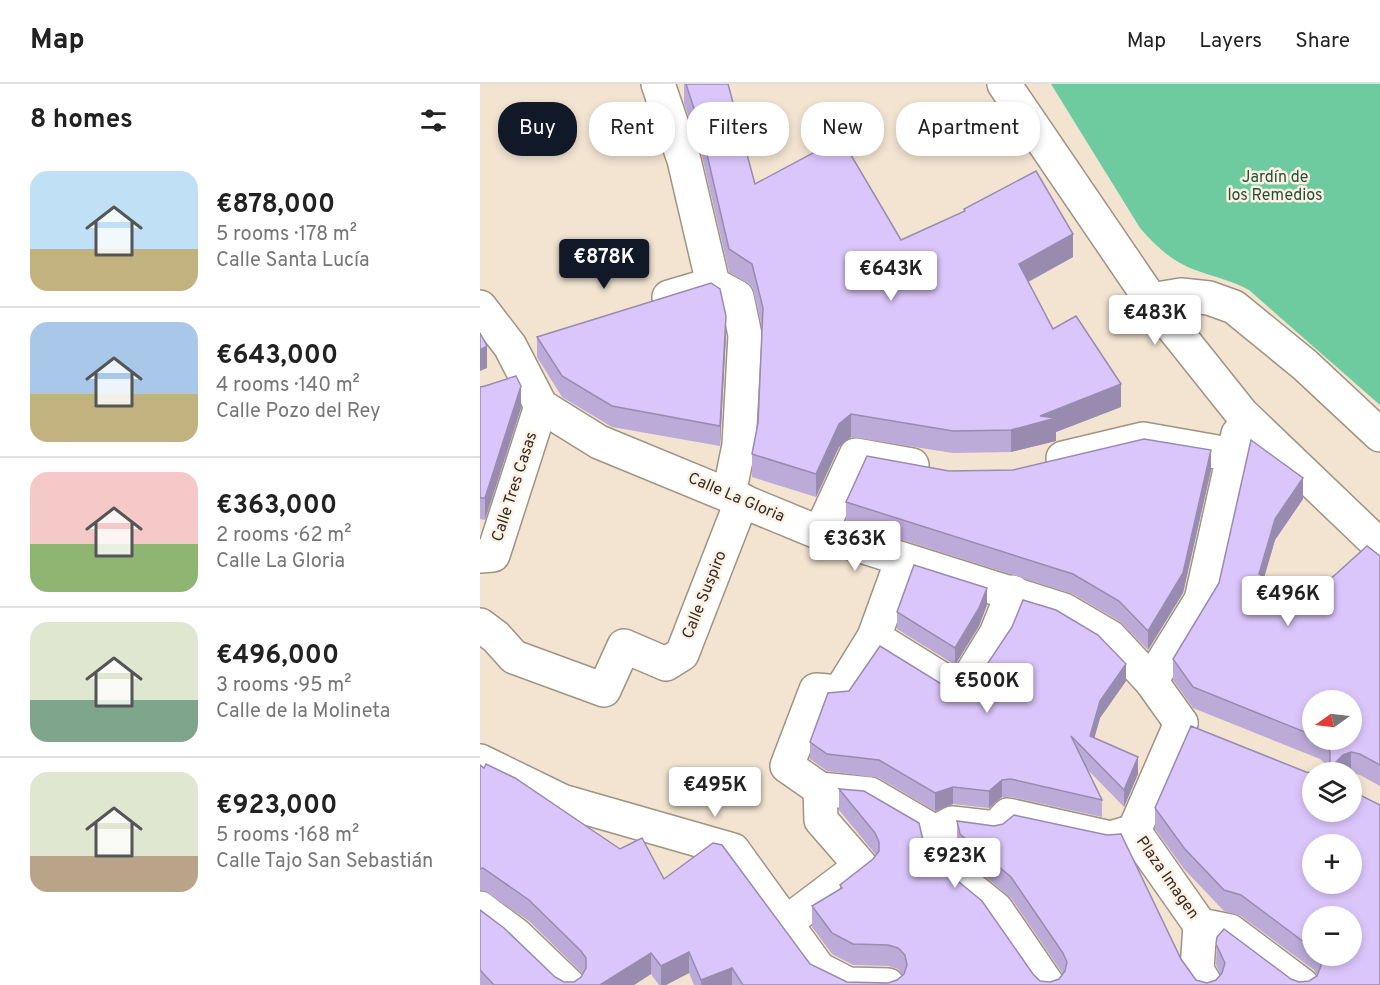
<!DOCTYPE html>
<meta charset="utf-8">
<style>
body{margin:0;font-family:Overpass,sans-serif;background:#f2f2f2;color:#222;height:100vh;display:flex;flex-direction:column;font-size:22px;white-space:nowrap}
*{box-sizing:border-box;margin:0}
p{font-size:20px;color:#767676}
.icon{flex:none;width:33px;height:33px;fill:none;stroke:currentColor;stroke-width:2;stroke-linecap:round;stroke-linejoin:round}
.map{position:relative;flex:1;overflow:hidden}
.side{display:flex;flex-direction:column;background:#fff;width:480px}
.side>*{flex:none}
.hud{position:absolute;left:18px;top:18px;width:570px;height:54px;display:flex;gap:12px}
.needle{width:39px;rotate:256deg}
.tools{position:absolute;left:822px;top:606px;display:grid;gap:12px}
.tools a{display:grid;place-items:center;width:60px;height:60px;border-radius:50%;background:#fff;box-shadow:0 3px 9px #0003;font-size:30px}
.price{position:absolute;translate:-50% -51px;padding:0 14px;border-radius:6px;background:#fff;color:#222;font-size:20px;line-height:39px;filter:drop-shadow(0 2px 3px #0008)}
.price::after{content:'';position:absolute;left:50%;top:36px;width:18px;height:14px;margin-left:-9px;background:inherit;clip-path:polygon(0 0,100% 0,50% 100%)}
.price.current{background:#111827;color:#fff}
ul{padding:0;list-style:none}
li{display:flex;align-items:center;gap:18px;height:150px;padding:0 30px}
li+li{border-top:2px solid #e0e0e0}
li span{display:grid;place-items:center;flex:none;width:168px;height:120px;border-radius:18px;color:#555}
li>.icon{margin-inline-start:auto}
span .icon{width:72px;height:72px;fill:#fffc;stroke-width:1}
li b{font-size:26px}
h2{display:flex;justify-content:space-between;align-items:center;height:72px;padding:0 30px;font-size:26px}
.chip{padding:0 21px;border-radius:24px;background:#fff;box-shadow:0 3px 9px #0003;font-size:21px;line-height:54px}
.chip.current{background:#111827;color:#fff}
header{display:flex;align-items:center;gap:36px;box-sizing:border-box;height:84px;padding:0 30px;background:#fff;border-bottom:2px solid #e0e0e0}
header strong{font-size:28px}
nav{display:flex;gap:33px;margin-inline-start:auto;font-size:21px}
main{display:flex;flex:1;min-height:0}
.map>svg:first-child{display:block}
.green{fill:#6dcb9f}
.lines{fill:none;stroke-linecap:round;stroke-linejoin:round}
.pedestrian-casing{stroke:#a09382;stroke-width:36}
.minor-casing{stroke:#a09382;stroke-width:36}
.pedestrian{stroke:#fff;stroke-width:33}
.minor{stroke:#fff;stroke-width:33}
.wall{fill:#bcaad8;fill-rule:evenodd}
.shaded-wall{fill:#998bb0}
.building{fill:#dbc6fb;stroke:#998bb0;stroke-width:1.5;fill-rule:evenodd}
.labels{text-anchor:middle;dominant-baseline:central;stroke-width:5;stroke-linejoin:round;paint-order:stroke}
.park-label{font-size:16px;fill:#22513b;stroke:#fdf1e3}
.street-label{font-size:16px;fill:#332e27;stroke:#fdf1e3}
</style>
<header>
<strong>Map</strong>
<nav><a>Map</a><a>Layers</a><a>Share</a></nav>
</header>
<main>
<section class="side">
<h2>8 homes<svg class="icon" aria-label="filters" viewBox="0 0 24 24"><path d="M4 7h16M4 17h16"/><circle cx="9" cy="7" r="2"/><circle cx="15" cy="17" r="2"/></svg></h2>
<ul>
<li><span style="background:linear-gradient(#bfe0f5 65%,#c2b280 0)"><svg class="icon" aria-label="home" viewBox="0 0 24 24"><path d="M3 11l9-7 9 7M6 9v11h12V9"/></svg></span><div><b>€878,000</b><p>5 rooms · 178 m²</p><p>Calle Santa Lucía</p></div></li>
<li><span style="background:linear-gradient(#a9c7e8 60%,#c2b280 0)"><svg class="icon" aria-label="home" viewBox="0 0 24 24"><path d="M3 11l9-7 9 7M6 9v11h12V9"/></svg></span><div><b>€643,000</b><p>4 rooms · 140 m²</p><p>Calle Pozo del Rey</p></div></li>
<li><span style="background:linear-gradient(#f6c9c9 60%,#8fb573 0)"><svg class="icon" aria-label="home" viewBox="0 0 24 24"><path d="M3 11l9-7 9 7M6 9v11h12V9"/></svg></span><div><b>€363,000</b><p>2 rooms · 62 m²</p><p>Calle La Gloria</p></div></li>
<li><span style="background:linear-gradient(#dfe7d0 65%,#7fa58c 0)"><svg class="icon" aria-label="home" viewBox="0 0 24 24"><path d="M3 11l9-7 9 7M6 9v11h12V9"/></svg></span><div><b>€496,000</b><p>3 rooms · 95 m²</p><p>Calle de la Molineta</p></div></li>
<li><span style="background:linear-gradient(#dfe7d0 70%,#b9a48a 0)"><svg class="icon" aria-label="home" viewBox="0 0 24 24"><path d="M3 11l9-7 9 7M6 9v11h12V9"/></svg></span><div><b>€923,000</b><p>5 rooms · 168 m²</p><p>Calle Tajo San Sebastián</p></div></li>
</ul>
</section>
<div class="map">
<svg width="900" height="901" viewBox="0 0 900 901">
<rect width="100%" height="100%" fill="#f2e4d1"/>
<path class="green" d="M571 0H900V321L769 206C753 197 738 194 721 188 695 180 677 164 660 144Z"/>
<g class="lines">
<g class="pedestrian-casing">
<g id="pedestrian">
<polyline points="233,200 257,213 265,251 259,361 249,410"/>
<polyline points="583,374 663,355 754,371"/>
<polyline points="340,449 376,371 432,381"/>
<polyline points="0,472 13,471 61,322"/>
<polyline points="0,541 16,553 34,573 124,606 144,562 186,580 202,570 262,416"/>
<polyline points="394,553 481,607 516,550 533,508"/>
<polyline points="671,597 721,516 758,350"/>
<polyline points="455,748 463,782 516,825 568,901"/>
<polyline points="307,838 381,782 341,736 340,705"/>
<polyline points="726,901 717,886 720,841 750,847 822,901"/>
</g>
</g>
<g class="minor-casing">
<g id="minor">
<polyline points="178,0 204,76 233,200 189,213"/>
<polyline points="524,0 671,216 762,330 900,462"/>
<polyline points="671,216 701,211 729,214 754,223 825,281 900,351"/>
<polyline points="0,223 30,262 61,322 119,358 340,449 584,526 630,553 671,597 701,639"/>
<polyline points="422,476 394,553 360,608 336,606 307,682 340,705 390,710 455,748 472,739 516,744 528,731 631,754 654,747 701,639"/>
<polyline points="0,677 82,717 253,766 339,885 368,900 408,901"/>
<polyline points="654,747 720,841"/>
<polyline points="0,824 36,851 88,901"/>
</g>
</g>
<use href="#pedestrian" class="pedestrian"/>
<use href="#minor" class="minor"/>
</g>
<g class="wall">
<polygon points="204,0 206,0 275,100 421,156 484,128 484,125 593,173 548,198 573,245 641,323 576,348 576,357 531,368 473,369 371,353 359,363 336,413 272,393 272,370 278,339 282,243 272,202 249,188 222,72 204,19"/>
<polygon points="246,252 240,362 132,343 82,313 57,273 57,253"/>
<polygon points="0,303 41,324 5,436 0,435"/>
<polygon points="731,386 703,509 668,566 639,537 593,510 366,438 366,418"/>
<path d="M823 415 795 456 784 494 825 518 900 472V702L880 691 872 689V688H837L843 686 847 681 840 675 713 624 693 596V575ZM832 616 872 656H832Z"/>
<polygon points="507,521 499,542 475,581 417,545 417,528"/>
<polygon points="646,597 620,634 614,654 658,690 644,723 608,686 622,716 622,733 531,713 522,713 509,724 473,720 455,727 399,694 347,687 330,675 330,658 471,606 481,608"/>
<path d="M711 642 826 688 832 689V728H872V707L900 721V901H214L209 889 186 901H179L171 890 154 901H0V826L24 844 75 893 84 898H94L101 893 103 890 49 837 3 806H0V681L4 684 6 680 35 694 140 765 162 754 184 795 233 759 242 761 330 880 367 898 408 899 417 896 423 891 418 885 408 882 373 881 352 870 332 843V822L360 805V801L393 775 396 771 359 726V705L384 707 439 739 445 765 451 775 502 817 553 890 560 897 570 898 579 895 583 890 531 814 480 771 477 758V737L514 742 523 740 534 731 627 751 641 750 701 875 716 896 727 899 736 896 741 891 736 881 737 853 744 845 811 895 819 898 829 897 837 892V891L834 886 761 832 744 827 704 785 675 745V724ZM832 760H872V800H832ZM832 832H872V872H832Z"/>
</g>
<g class="shaded-wall">
<polygon points="593,150 593,173 539,203 539,180"/>
<polygon points="246,232 246,252 240,362 240,342"/>
<polygon points="7,262 7,284 0,287 0,266"/>
<polygon points="641,300 641,323 576,348 576,357 531,368 531,346 560,332"/>
<polygon points="41,302 41,324 5,436 5,414"/>
<polygon points="371,330 371,353 359,363 336,413 336,390 359,340"/>
<polygon points="731,366 731,386 703,509 668,566 668,547"/>
<polygon points="823,394 823,415 795,456 779,511 779,490 795,435"/>
<polygon points="507,504 507,521 499,542 475,581 475,564"/>
<polygon points="646,580 646,597 620,634 610,670 610,652 620,617"/>
<polygon points="871,668 871,688 853,688 856,678 863,671"/>
<polygon points="658,673 658,690 644,723 644,706"/>
<polygon points="522,696 522,713 509,724 509,707"/>
<polygon points="473,703 473,720 455,727 455,709"/>
<polygon points="209,868 209,889 186,901 181,901 181,882"/>
<polygon points="171,869 171,890 154,901 120,901"/>
<polygon points="252,884 252,901 221,901 221,896"/>
</g>
<g class="building">
<polygon points="206,0 248,0 275,100 361,54 421,156 485,127 484,125 556,87 593,150 539,180 573,245 596,232 641,300 560,332 576,334 531,346 473,347 371,330 359,340 336,390 272,370 278,339 283,224 272,180 249,165 222,49"/>
<polygon points="231,199 240,205 246,232 240,342 132,322 82,292 57,253"/>
<polygon points="0,249 7,262 0,266"/>
<polygon points="36,292 41,302 5,414 0,414 0,303 5,302"/>
<polygon points="664,355 731,366 703,489 668,547 639,517 593,490 366,418 387,372 469,387 533,386"/>
<polygon points="771,356 823,394 795,435 779,490 825,518 887,462 900,472 900,681 880,670 871,668 863,671 856,678 854,688 837,688 843,686 850,677 850,668 847,660 842,656 872,656 872,616 832,616 832,651 713,603 693,575 739,499"/>
<polygon points="434,481 507,504 499,524 475,564 417,528"/>
<polygon points="543,516 576,526 618,551 646,580 620,617 610,652 658,673 644,706 591,652 622,716 531,695 522,696 509,707 473,703 455,709 399,676 347,670 330,658 348,609 369,607 400,562 471,606 481,608 490,606 532,543"/>
<path d="M711 642 826 688 832 689V728H872V707L900 721V901H263L252 884 221 896 209 868 181 882 171 869 120 901H14L0 886V826L24 844 75 893 84 898H94L101 893 106 884V874L101 867 49 816 3 784 0 785V681L4 684 6 680 35 694 140 765 162 754 184 795 233 759 242 761 330 880 367 898 408 899 417 896 424 890 427 881 425 871 418 864 408 861 373 860 352 849 332 822 362 804 360 801 393 775 399 767V758L395 749 359 705 384 707 439 739 445 765 451 775 502 817 553 890 560 897 570 898 579 895 585 887 587 878 583 869 531 793 480 750 477 737 514 742 523 740 534 731 627 751 641 750 701 875 716 896 727 899 736 896 742 889 745 879 736 860 737 853 744 845 811 895 819 898 829 897 837 892 841 882 839 872H872V832H832V864L761 811 744 806 704 764 675 724ZM832 760H872V800H832Z"/>
</g>
<g class="labels">
<g class="park-label">
<text x="795" y="94">Jardín de<tspan x="795" dy="18">los Remedios</tspan></text>
</g>
<g class="street-label">
<text transform="translate(35 403) rotate(-72)">Calle Tres Casas</text>
<text transform="translate(256 414) rotate(23)">Calle La Gloria</text>
<text transform="translate(225 511) rotate(-68)">Calle Suspiro</text>
<text transform="translate(687 794) rotate(55)">Plaza Imagen</text>
</g>
</g>
</svg>
<div class="tools">
<a><svg class="needle" viewBox="-14 -14 28 28"><path d="M0-13l5 13h-10z" fill="#e53935"/><path d="M0 13l5-13h-10z" fill="#767676"/></svg></a>
<a><svg class="icon" aria-label="layers" viewBox="0 0 24 24"><path d="M12 4l9 5-9 5-9-5zM3 14l9 5 9-5"/></svg></a>
<a>+</a>
<a>−</a>
</div>
<b class="price current" style="left:124px;top:206px">€878K</b>
<b class="price" style="left:411px;top:218px">€643K</b>
<b class="price" style="left:675px;top:262px">€483K</b>
<b class="price" style="left:375px;top:488px">€363K</b>
<b class="price" style="left:808px;top:543px">€496K</b>
<b class="price" style="left:507px;top:630px">€500K</b>
<b class="price" style="left:235px;top:734px">€495K</b>
<b class="price" style="left:475px;top:805px">€923K</b>
<div class="hud">
<a class="chip current">Buy</a>
<a class="chip">Rent</a>
<a class="chip">Filters</a>
<a class="chip">New</a>
<a class="chip">Apartment</a>
</div>
</div>
</main>
